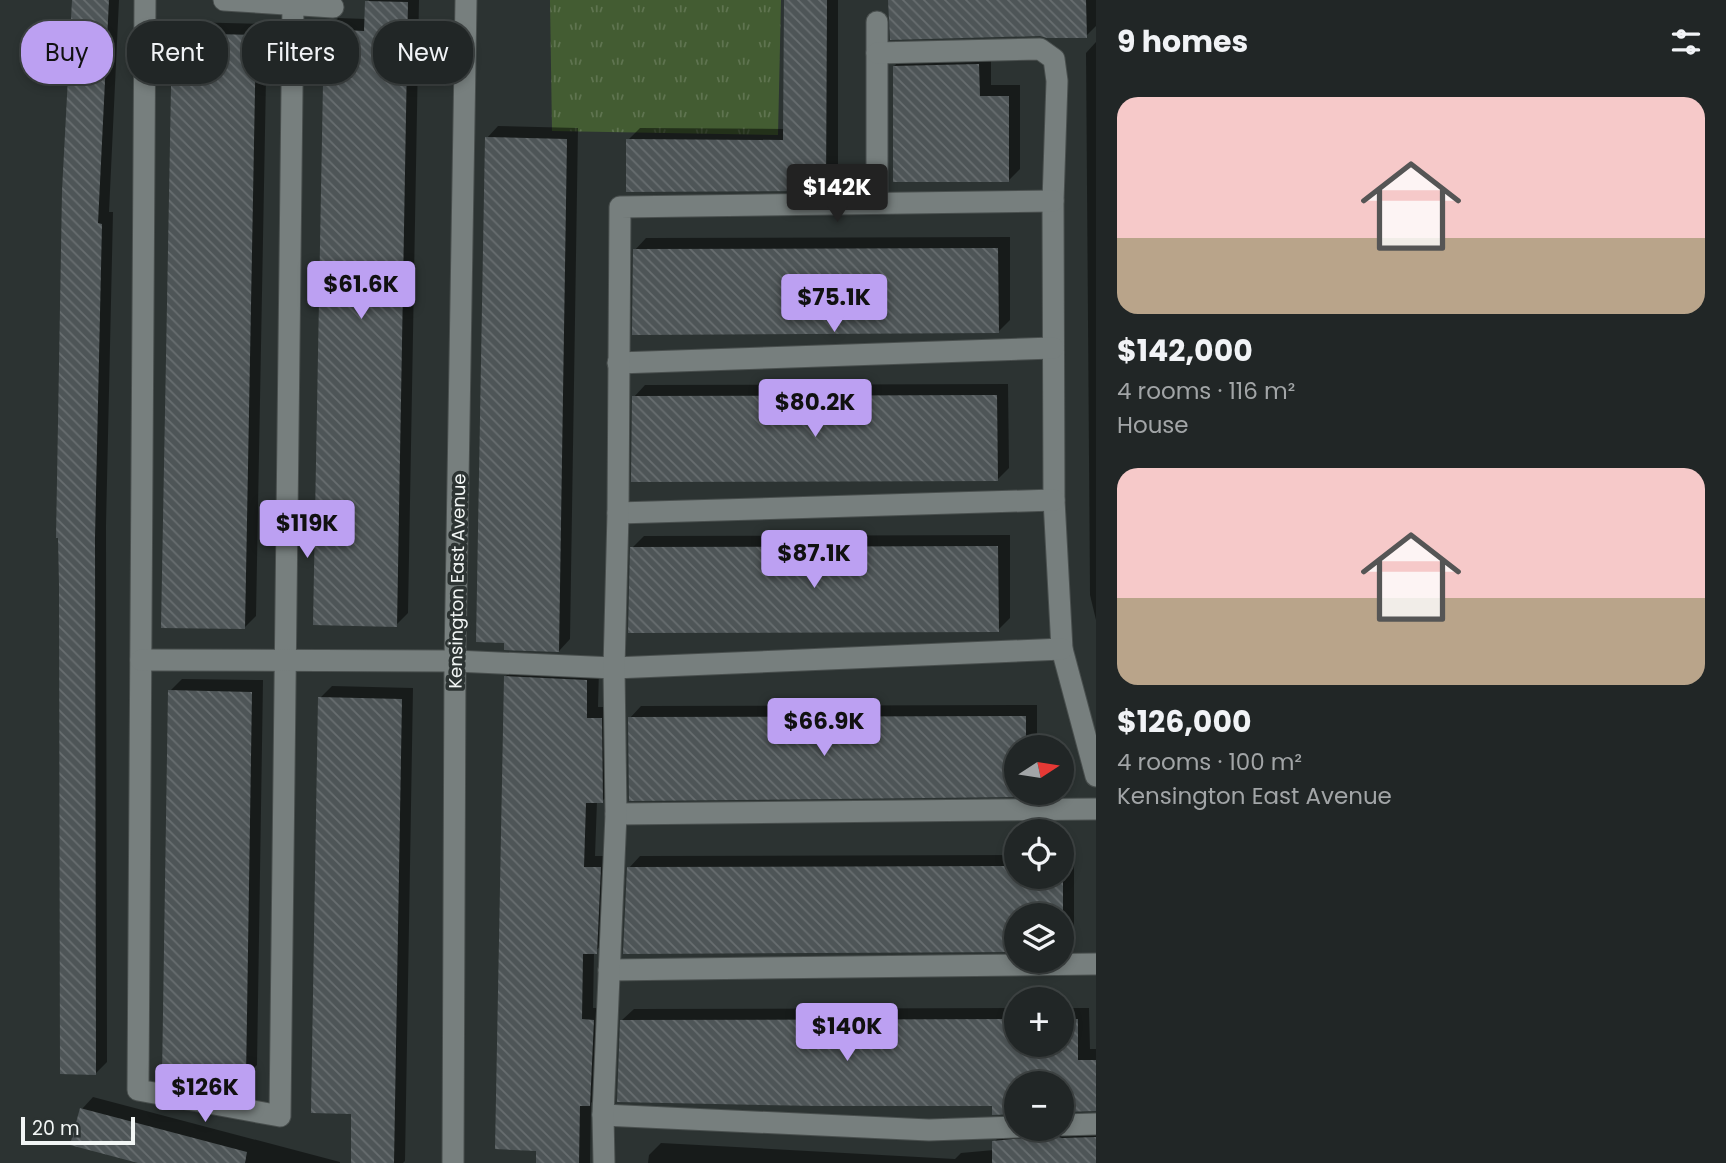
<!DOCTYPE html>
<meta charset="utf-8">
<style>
body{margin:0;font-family:Poppins,sans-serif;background:#292e2e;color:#f1f3f6;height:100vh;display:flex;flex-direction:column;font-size:26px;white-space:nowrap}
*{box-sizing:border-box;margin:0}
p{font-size:23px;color:#a2a5a7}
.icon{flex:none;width:38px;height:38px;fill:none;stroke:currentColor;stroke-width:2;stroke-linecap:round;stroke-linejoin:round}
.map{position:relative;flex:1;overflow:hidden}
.sheet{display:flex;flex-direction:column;background:#212626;width:630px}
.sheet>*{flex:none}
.guide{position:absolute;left:21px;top:21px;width:665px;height:63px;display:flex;gap:14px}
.needle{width:46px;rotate:78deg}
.tools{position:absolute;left:1004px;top:735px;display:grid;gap:14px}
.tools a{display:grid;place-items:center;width:70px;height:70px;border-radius:50%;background:#212626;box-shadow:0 4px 10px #0003,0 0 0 2px #3e4343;font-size:35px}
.scale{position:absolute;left:21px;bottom:18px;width:114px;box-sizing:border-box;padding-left:7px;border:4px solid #f2f6f5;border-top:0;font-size:19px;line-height:24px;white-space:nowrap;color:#f2f6f5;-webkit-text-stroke:5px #2c3332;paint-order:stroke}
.price{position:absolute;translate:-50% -60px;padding:0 16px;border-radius:7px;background:#bca0f2;color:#111;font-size:23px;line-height:46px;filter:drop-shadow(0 2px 4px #0008)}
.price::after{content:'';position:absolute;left:50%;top:42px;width:21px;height:16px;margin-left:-10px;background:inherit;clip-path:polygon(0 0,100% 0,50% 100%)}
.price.on{background:#222;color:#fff}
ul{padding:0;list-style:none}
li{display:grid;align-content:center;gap:14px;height:371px;padding:0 21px}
li span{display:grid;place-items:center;height:217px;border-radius:21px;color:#555}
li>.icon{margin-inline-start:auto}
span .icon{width:126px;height:126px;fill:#fffc;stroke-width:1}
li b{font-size:30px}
h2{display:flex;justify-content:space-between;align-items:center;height:84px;padding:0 21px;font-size:30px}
.pill{padding:0 24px;border-radius:28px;background:#212626;box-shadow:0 4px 10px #0003,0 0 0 2px #3e4343;font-size:24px;line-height:63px}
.pill.on{background:#bca0f2;color:#111}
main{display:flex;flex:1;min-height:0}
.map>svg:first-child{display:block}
.park{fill:url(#park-tufts)}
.shadow{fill:#0007}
.building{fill:url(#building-back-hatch)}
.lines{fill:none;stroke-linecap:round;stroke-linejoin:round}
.street-casing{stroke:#494f4e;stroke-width:23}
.secondary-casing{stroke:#494f4e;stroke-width:23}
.street{stroke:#777f7e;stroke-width:21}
.secondary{stroke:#777f7e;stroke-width:21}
.labels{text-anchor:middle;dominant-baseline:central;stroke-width:7;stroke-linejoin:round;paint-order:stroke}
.street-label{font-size:18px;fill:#f2f6f5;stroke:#2c3332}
</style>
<main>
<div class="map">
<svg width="1096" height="1163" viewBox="0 0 1096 1163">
<defs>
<pattern id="park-tufts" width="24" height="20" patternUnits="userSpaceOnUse" patternTransform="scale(1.75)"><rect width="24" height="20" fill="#435c32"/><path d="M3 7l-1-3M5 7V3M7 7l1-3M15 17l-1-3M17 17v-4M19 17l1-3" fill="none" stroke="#5f7450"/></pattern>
<pattern id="building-back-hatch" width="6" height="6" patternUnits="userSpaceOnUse" patternTransform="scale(1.75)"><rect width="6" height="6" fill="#4e5557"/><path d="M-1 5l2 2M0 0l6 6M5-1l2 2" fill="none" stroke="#686e70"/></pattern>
</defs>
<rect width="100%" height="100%" fill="#2c3332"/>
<polygon class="park" points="550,0 781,0 778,135 552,131"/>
<g class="shadow">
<polygon points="74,0 119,0 109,212 113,212 106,526 107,1062 96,1073"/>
<polygon points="369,0 419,0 408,613 396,625 326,30 338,18 366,19"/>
<polygon points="786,0 838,0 838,177 826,189 628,140 640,128 785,129"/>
<polygon points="890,0 1096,0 1096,26 1086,36"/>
<polygon points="186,22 267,24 256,616 244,628 174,34"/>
<polygon points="1096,42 1096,620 1090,595 1086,53"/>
<polygon points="991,53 991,85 1020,85 1020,169 1008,181 894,66 906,55"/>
<polygon points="498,126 578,128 570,639 559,651 487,138"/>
<polygon points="1010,237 1010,320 998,332 635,250 646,238"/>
<polygon points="1008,384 1009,468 997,480 634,397 645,385"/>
<polygon points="1010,535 1010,618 998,630 632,548 644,536"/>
<polygon points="517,665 599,669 598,707 613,707 614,790 602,801 597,801 595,856 612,856 608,940 594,952 593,1008 605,1008 601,1092 591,1103 590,1163 537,1163 505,677"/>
<polygon points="182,679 263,680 257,1065 245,1077 170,691"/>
<polygon points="332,686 413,688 405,1161 403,1163 353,1163 353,1112 320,698"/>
<polygon points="1037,705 1037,747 1017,747 1017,793 1028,793 1026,795 630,718 641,706"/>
<polygon points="1017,855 1017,877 1062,877 1062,855 1074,855 1074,938 1063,950 1062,915 1017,915 629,868 640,856"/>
<polygon points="1017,1008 1017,1045 1062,1045 1062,1008 1089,1008 1090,1049 1096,1049 1096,1109 1062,1083 1017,1083 993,1104 622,1020 634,1009"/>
<polygon points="93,1097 340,1162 340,1163 146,1163 82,1109"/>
<polygon points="1096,1126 1096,1163 648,1163 649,1155 661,1143 955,1159 961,1153 994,1150 994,1142 1006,1130"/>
</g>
<g class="building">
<polygon points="72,0 109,0 98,223 102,224 95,538 96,1075 60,1074 59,585 58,538 56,538 62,191"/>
<polygon points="784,0 827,0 826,191 626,192 626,139 783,140"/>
<polygon points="888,0 1086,0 1087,38 1047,38 1040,36 890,40"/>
<polygon points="365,1 408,2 397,627 313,625 324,29 364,31"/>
<polygon points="172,33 256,35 245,629 161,628"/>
<polygon points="979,64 980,96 1009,96 1009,182 893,182 893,66"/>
<polygon points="485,137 567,139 559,652 504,650 504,643 476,642"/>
<polygon points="998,248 999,333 632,335 633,249"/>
<polygon points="997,395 998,481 631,482 632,396"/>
<polygon points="998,546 999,632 628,633 630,547"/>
<polygon points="504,676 587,680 587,718 602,718 603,803 586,803 584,867 601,867 597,954 583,954 582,1019 594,1020 590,1106 580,1106 579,1163 536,1163 536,1151 495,1149"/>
<polygon points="168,690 252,692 246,1079 162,1077"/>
<polygon points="318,697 402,699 394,1163 351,1163 351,1114 311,1113"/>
<polygon points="1026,716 1026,747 1017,747 1017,793 1026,793 1026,797 629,801 628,717"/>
<polygon points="1017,866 1017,877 1062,877 1063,866 1063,951 1062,915 1017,915 1017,952 623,954 627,867"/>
<polygon points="1017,1019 1017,1045 1062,1045 1062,1019 1078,1019 1078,1060 1096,1060 1096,1111 1062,1112 1062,1083 1017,1083 1017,1114 992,1115 992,1106 818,1106 617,1102 620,1020"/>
<polygon points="80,1108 247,1152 245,1163 138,1163 70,1145"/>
<polygon points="1030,1129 1050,1129 1055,1136 1062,1138 1096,1137 1096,1163 992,1163 992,1141 1023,1138"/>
</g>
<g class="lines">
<g class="street-casing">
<g id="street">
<polyline points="145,0 138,1090 280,1116 293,4"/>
<polyline points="224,0 333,7"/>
<polyline points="877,22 877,203"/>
<polyline points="877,53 1040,49 1054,59 1057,81 1053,201 1054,500 1062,649 1096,776"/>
<polyline points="618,363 1053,348"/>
<polyline points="618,513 1054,500"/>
<polyline points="141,660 455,661 614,668 1062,649"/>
<polyline points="616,814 1096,809"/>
<polyline points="609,970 1096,964"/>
<polyline points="603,1115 929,1130 1017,1127"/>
<polyline points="1062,1125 1096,1124"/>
<polyline points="604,1163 603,1115 616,814 614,668 618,513 620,207 1053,201"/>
</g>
</g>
<g class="secondary-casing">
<polyline id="secondary" points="453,1163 455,661 466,0"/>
</g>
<use href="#street" class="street"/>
<use href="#secondary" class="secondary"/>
</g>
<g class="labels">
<g class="street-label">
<text transform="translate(457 581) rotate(-89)">Kensington East Avenue</text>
</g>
</g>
</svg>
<div class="tools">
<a><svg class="needle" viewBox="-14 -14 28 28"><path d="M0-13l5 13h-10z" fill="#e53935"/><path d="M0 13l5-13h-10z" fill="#a2a5a7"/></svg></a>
<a><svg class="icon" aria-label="locate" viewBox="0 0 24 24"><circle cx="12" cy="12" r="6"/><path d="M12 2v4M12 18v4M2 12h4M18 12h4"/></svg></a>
<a><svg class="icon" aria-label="layers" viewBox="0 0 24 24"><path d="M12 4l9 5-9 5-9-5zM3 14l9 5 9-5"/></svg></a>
<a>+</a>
<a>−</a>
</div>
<div class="scale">20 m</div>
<b class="price on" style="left:837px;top:224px">$142K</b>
<b class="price" style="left:361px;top:321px">$61.6K</b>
<b class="price" style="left:834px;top:334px">$75.1K</b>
<b class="price" style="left:815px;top:439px">$80.2K</b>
<b class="price" style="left:307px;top:560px">$119K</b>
<b class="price" style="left:814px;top:590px">$87.1K</b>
<b class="price" style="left:824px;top:758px">$66.9K</b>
<b class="price" style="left:847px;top:1063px">$140K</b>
<b class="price" style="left:205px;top:1124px">$126K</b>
<div class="guide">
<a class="pill on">Buy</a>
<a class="pill">Rent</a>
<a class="pill">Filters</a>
<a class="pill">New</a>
</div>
</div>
<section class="sheet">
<h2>9 homes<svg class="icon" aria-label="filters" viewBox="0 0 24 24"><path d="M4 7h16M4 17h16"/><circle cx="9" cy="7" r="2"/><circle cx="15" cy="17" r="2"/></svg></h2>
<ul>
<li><span style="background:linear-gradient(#f6c9c9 65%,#b9a48a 0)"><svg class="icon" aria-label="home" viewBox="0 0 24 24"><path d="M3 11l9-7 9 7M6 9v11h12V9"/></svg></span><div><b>$142,000</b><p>4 rooms · 116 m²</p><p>House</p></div></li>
<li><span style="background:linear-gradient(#f6c9c9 60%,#b9a48a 0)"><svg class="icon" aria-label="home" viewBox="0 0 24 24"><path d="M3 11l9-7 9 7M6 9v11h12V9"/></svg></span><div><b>$126,000</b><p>4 rooms · 100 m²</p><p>Kensington East Avenue</p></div></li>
</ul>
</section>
</main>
